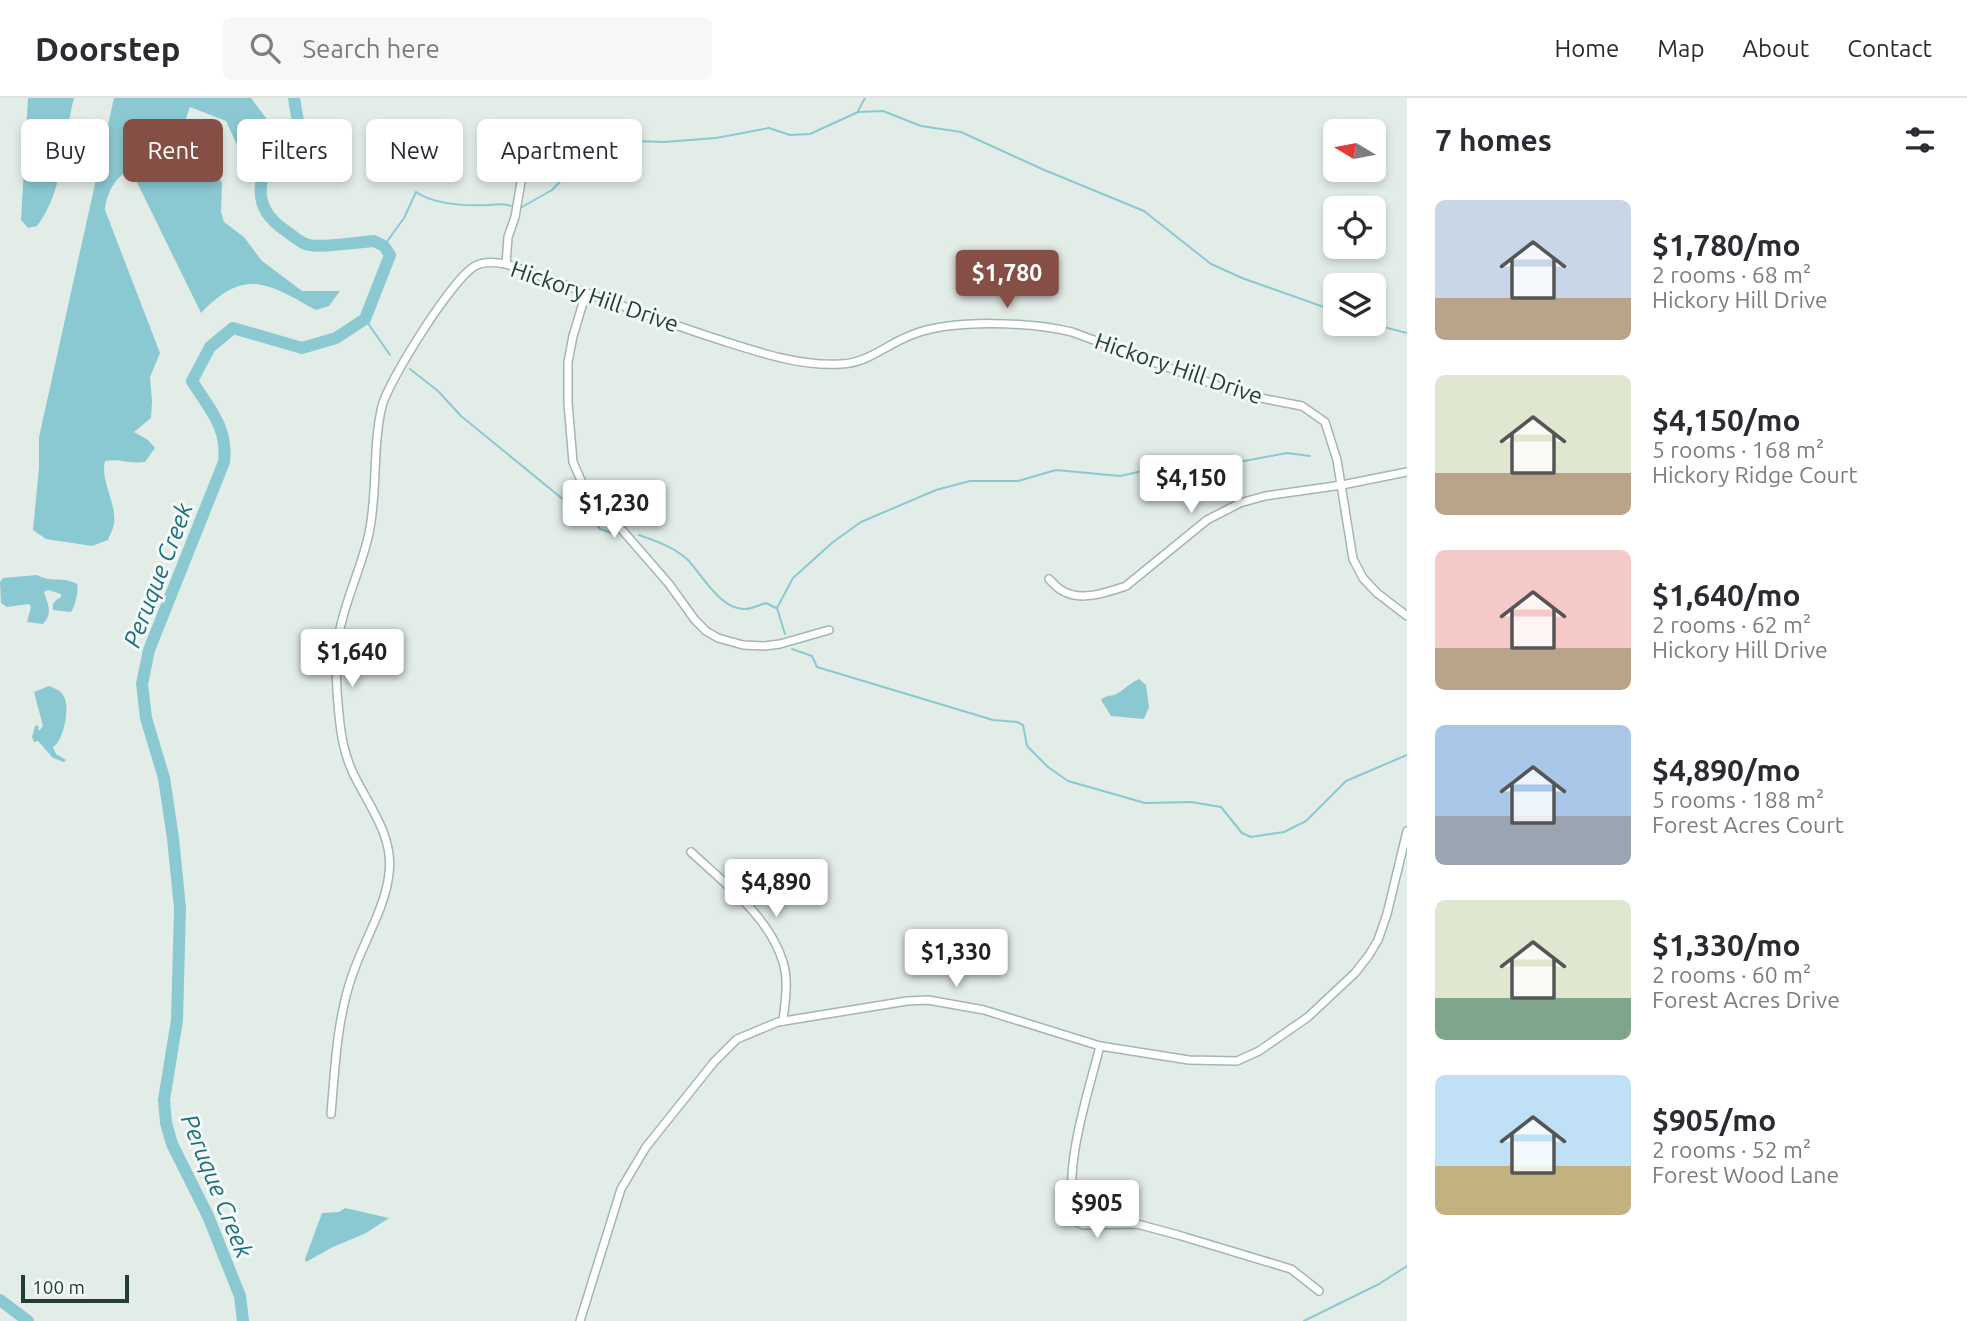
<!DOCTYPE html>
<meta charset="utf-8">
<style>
body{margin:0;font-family:Ubuntu,sans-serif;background:#f7f7f7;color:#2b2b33;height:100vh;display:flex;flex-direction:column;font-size:26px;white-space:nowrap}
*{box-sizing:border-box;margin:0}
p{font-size:23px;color:#7c7c81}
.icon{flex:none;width:38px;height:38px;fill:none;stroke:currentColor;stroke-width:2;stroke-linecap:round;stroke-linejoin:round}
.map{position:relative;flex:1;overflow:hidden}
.details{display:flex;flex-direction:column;background:#fff;width:560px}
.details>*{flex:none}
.guide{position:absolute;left:21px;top:21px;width:665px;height:63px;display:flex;gap:14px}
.needle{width:46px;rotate:280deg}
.buttons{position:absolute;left:1323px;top:21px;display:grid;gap:14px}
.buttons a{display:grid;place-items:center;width:63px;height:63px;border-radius:10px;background:#fff;box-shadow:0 4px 10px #0003;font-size:35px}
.scale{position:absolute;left:21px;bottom:18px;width:108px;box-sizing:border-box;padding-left:7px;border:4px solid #223e36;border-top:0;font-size:19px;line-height:24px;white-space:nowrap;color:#223e36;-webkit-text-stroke:5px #f3f9f6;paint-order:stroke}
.price{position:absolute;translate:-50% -60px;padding:0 16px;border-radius:7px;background:#fff;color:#222;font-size:23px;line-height:46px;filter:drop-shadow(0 2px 4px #0008)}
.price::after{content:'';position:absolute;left:50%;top:42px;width:21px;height:16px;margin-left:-10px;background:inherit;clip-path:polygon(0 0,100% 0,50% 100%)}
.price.active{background:#854f45;color:#fff}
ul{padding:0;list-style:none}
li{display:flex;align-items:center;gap:21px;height:175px;padding:0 28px}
li span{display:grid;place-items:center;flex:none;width:196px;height:140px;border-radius:10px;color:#555}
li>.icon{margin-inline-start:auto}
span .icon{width:84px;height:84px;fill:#fffc;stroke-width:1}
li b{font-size:30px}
h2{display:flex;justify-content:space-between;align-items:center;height:84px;padding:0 28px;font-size:30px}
.chip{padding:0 24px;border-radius:10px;background:#fff;box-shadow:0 4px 10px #0003;font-size:24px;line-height:63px}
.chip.active{background:#854f45;color:#fff}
header{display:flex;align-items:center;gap:42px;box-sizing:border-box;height:98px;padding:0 35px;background:#fff;border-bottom:2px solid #e1e1e2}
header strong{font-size:33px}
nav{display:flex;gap:38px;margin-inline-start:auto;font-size:24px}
.search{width:490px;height:63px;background:#f7f7f7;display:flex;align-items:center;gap:18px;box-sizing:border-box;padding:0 24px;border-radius:10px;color:#7c7c81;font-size:26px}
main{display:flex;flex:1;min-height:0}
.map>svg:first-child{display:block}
.water{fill:#8bc9d2}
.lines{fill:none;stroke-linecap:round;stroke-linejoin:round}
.stream{stroke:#8bc9d2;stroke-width:2}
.river{stroke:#8bc9d2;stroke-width:12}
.street-casing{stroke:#a5b5af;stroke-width:10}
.street{stroke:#fff;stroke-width:7}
.labels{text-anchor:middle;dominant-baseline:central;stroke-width:6;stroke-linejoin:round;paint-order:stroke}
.street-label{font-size:23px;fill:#223e36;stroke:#f3f9f6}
.water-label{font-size:24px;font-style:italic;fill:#1c6e7b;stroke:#f3f9f6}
</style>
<header>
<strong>Doorstep</strong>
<div class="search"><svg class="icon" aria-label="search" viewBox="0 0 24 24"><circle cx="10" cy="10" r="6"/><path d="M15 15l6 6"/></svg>Search here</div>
<nav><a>Home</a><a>Map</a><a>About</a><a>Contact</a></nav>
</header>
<main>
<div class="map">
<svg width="1407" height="1223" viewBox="0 0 1407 1223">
<rect width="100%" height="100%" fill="#e3ede8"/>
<g class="water">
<path d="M28 0H74C63 42 64 93 37 128L28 130 21 122Z"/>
<path d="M114 0H251L266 20 267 28 249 43 237 47 226 23 190 9 186 20 222 85 221 114 224 124 244 139 261 162 302 193H340L329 208 316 212C267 185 245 169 201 215L131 72C116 77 106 96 105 112L160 255 150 279 152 303 151 320 134 334 148 342 155 350 145 364C129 366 119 360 105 363 100 383 117 405 114 426 113 431 110 437 108 442L92 448 46 441 33 432 39 370V339Z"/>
<path d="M37 477C50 485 63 478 77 486 79 492 75 509 71 514L53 512C52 505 54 503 61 499V496L48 492 44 494C48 506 53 516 43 526L27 524 31 509 29 506 7 509 1 505 0 484 3 480Z"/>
<path d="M1139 581 1146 587 1149 609 1144 621 1111 618 1101 602C1107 596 1111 599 1118 595 1125 591 1130 585 1139 581Z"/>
<path d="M49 588C54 590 60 592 63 597 71 607 64 643 53 649L56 656 66 662 64 664 53 660 38 643 34 644 32 639 35 628 38 627 39 633 43 628 34 594Z"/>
<polygon points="345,1110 389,1120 366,1135 331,1150 306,1164 305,1161 322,1115 339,1114"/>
</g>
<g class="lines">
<g class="stream">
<polyline points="858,13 865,0"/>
<polyline points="522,109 552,92 569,74 607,66 621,49 633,43 664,44 716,40 769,30 790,37 810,36 858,14 883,13 921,28 961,34 1042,71 1144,113 1211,166 1242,180 1335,213"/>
<path d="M390 157 386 145 404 120 416 94C435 107 465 108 488 107 499 106 504 105 515 109"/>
<polyline points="365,221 390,257"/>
<polyline points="1372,226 1407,235"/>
<polyline points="410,271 438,293 461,318 570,407 587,415 600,431 615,436"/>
<path d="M639 437C656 443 674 449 688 462 702 477 721 512 745 511 752 511 759 507 766 505L776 510"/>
<polyline points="785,536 777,510 793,480 833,444 861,424 936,392 970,383 1018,383 1056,372 1120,378 1147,372 1207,370 1287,355 1310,358"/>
<polyline points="792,551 812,558 817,569 993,622 1017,624 1023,627 1027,648 1048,669 1068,683 1145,705 1191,704 1221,709 1242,735 1251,739 1284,734 1306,723 1346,683 1407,657"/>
<polyline points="1304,1223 1379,1186 1407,1168"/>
</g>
<g class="river">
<polyline points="0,1202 28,1223"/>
<path d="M243 1223 240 1198 208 1118 172 1046 166 1025 164 1002 177 922 180 810 173 740 164 680 146 620 142 586 149 552 224 364C228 329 210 312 192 283L210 249 233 230 302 250 336 240 365 221 390 157 384 148 374 143C360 144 321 150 309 147 301 146 292 137 286 133 237 101 269 56 298 24L294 0"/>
</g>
<g class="street-casing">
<g id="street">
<polyline points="506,166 508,139 515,119 529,37"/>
<polyline points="586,195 573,238 568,264 568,305 573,364 583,387 669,486 695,522 706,533 718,540 743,547 764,548 780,546 829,532"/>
<path d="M1049 481C1053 485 1058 491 1063 493 1081 504 1108 494 1126 488L1207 422 1240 405 1265 398 1342 387 1407 374"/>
<path d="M691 754C724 785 769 818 783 864 789 883 785 904 783 923"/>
<path d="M1100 948C1088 996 1060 1077 1077 1124L1083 1127 1137 1126 1178 1137 1291 1171 1319 1193"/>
<path d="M331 1016C335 969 337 919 353 875 364 843 386 808 389 775 394 739 369 708 354 677 346 661 342 644 340 626 337 600 334 562 339 536 345 502 362 469 369 435 378 393 372 350 382 308 389 282 452 181 475 168 484 163 496 164 506 166 576 190 646 218 717 241 755 253 800 269 841 266 869 265 888 245 914 236 954 221 1030 224 1072 234L1221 289 1245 297 1302 308 1325 324 1337 362 1353 461 1363 480 1377 495 1407 518"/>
<polyline points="580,1223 621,1091 646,1049 714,964 737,941 778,924 907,903 928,902 984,912 1100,948 1189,962 1237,963 1259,953 1308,919 1355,875 1369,857 1378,842 1387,816 1407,733"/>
</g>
</g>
<use href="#street" class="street"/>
</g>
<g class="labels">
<g class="street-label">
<text transform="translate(595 198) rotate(19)">Hickory Hill Drive</text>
<text transform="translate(1179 270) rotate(19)">Hickory Hill Drive</text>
</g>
<g class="water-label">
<text transform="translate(158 477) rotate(-69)">Peruque Creek</text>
<text transform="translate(217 1088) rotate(68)">Peruque Creek</text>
</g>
</g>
</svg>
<div class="buttons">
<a><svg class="needle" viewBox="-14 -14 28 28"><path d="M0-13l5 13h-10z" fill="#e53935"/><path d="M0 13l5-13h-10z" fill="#7c7c81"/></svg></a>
<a><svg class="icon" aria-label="locate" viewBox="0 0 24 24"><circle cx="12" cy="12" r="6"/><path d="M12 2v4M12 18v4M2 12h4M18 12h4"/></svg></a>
<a><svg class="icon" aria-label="layers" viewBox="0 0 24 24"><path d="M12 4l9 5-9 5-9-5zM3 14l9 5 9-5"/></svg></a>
</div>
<div class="scale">100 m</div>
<b class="price active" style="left:1007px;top:212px">$1,780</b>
<b class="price" style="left:1191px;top:417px">$4,150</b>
<b class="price" style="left:614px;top:442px">$1,230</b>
<b class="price" style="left:352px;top:591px">$1,640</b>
<b class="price" style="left:776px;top:821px">$4,890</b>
<b class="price" style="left:956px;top:891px">$1,330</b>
<b class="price" style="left:1097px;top:1142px">$905</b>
<div class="guide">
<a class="chip">Buy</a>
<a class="chip active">Rent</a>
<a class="chip">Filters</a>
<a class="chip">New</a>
<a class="chip">Apartment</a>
</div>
</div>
<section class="details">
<h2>7 homes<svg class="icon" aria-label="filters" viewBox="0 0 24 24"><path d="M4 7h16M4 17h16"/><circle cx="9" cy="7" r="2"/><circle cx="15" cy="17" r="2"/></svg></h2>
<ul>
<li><span style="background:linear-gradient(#c9d6e8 70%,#b9a48a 0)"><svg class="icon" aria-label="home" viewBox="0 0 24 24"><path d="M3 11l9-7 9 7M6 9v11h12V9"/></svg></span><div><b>$1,780/mo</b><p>2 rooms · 68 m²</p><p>Hickory Hill Drive</p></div></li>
<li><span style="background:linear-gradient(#dfe7d0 70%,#b9a48a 0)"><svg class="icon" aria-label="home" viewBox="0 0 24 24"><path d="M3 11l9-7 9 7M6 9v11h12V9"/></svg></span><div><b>$4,150/mo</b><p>5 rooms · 168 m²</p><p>Hickory Ridge Court</p></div></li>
<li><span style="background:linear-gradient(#f6c9c9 70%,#b9a48a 0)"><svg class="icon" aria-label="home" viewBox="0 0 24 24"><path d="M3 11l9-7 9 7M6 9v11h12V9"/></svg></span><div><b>$1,640/mo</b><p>2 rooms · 62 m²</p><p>Hickory Hill Drive</p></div></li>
<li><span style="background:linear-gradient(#a9c7e8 65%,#9aa5b1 0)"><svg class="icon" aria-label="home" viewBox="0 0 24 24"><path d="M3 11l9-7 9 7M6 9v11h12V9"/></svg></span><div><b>$4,890/mo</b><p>5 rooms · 188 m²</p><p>Forest Acres Court</p></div></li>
<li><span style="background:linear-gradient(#dfe7d0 70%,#7fa58c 0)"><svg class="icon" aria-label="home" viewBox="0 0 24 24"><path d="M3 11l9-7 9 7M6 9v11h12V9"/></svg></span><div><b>$1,330/mo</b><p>2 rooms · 60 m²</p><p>Forest Acres Drive</p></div></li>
<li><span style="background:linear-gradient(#bfe0f5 65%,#c2b280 0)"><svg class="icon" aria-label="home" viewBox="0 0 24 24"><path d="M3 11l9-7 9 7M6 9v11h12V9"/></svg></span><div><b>$905/mo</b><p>2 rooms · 52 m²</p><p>Forest Wood Lane</p></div></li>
</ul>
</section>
</main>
